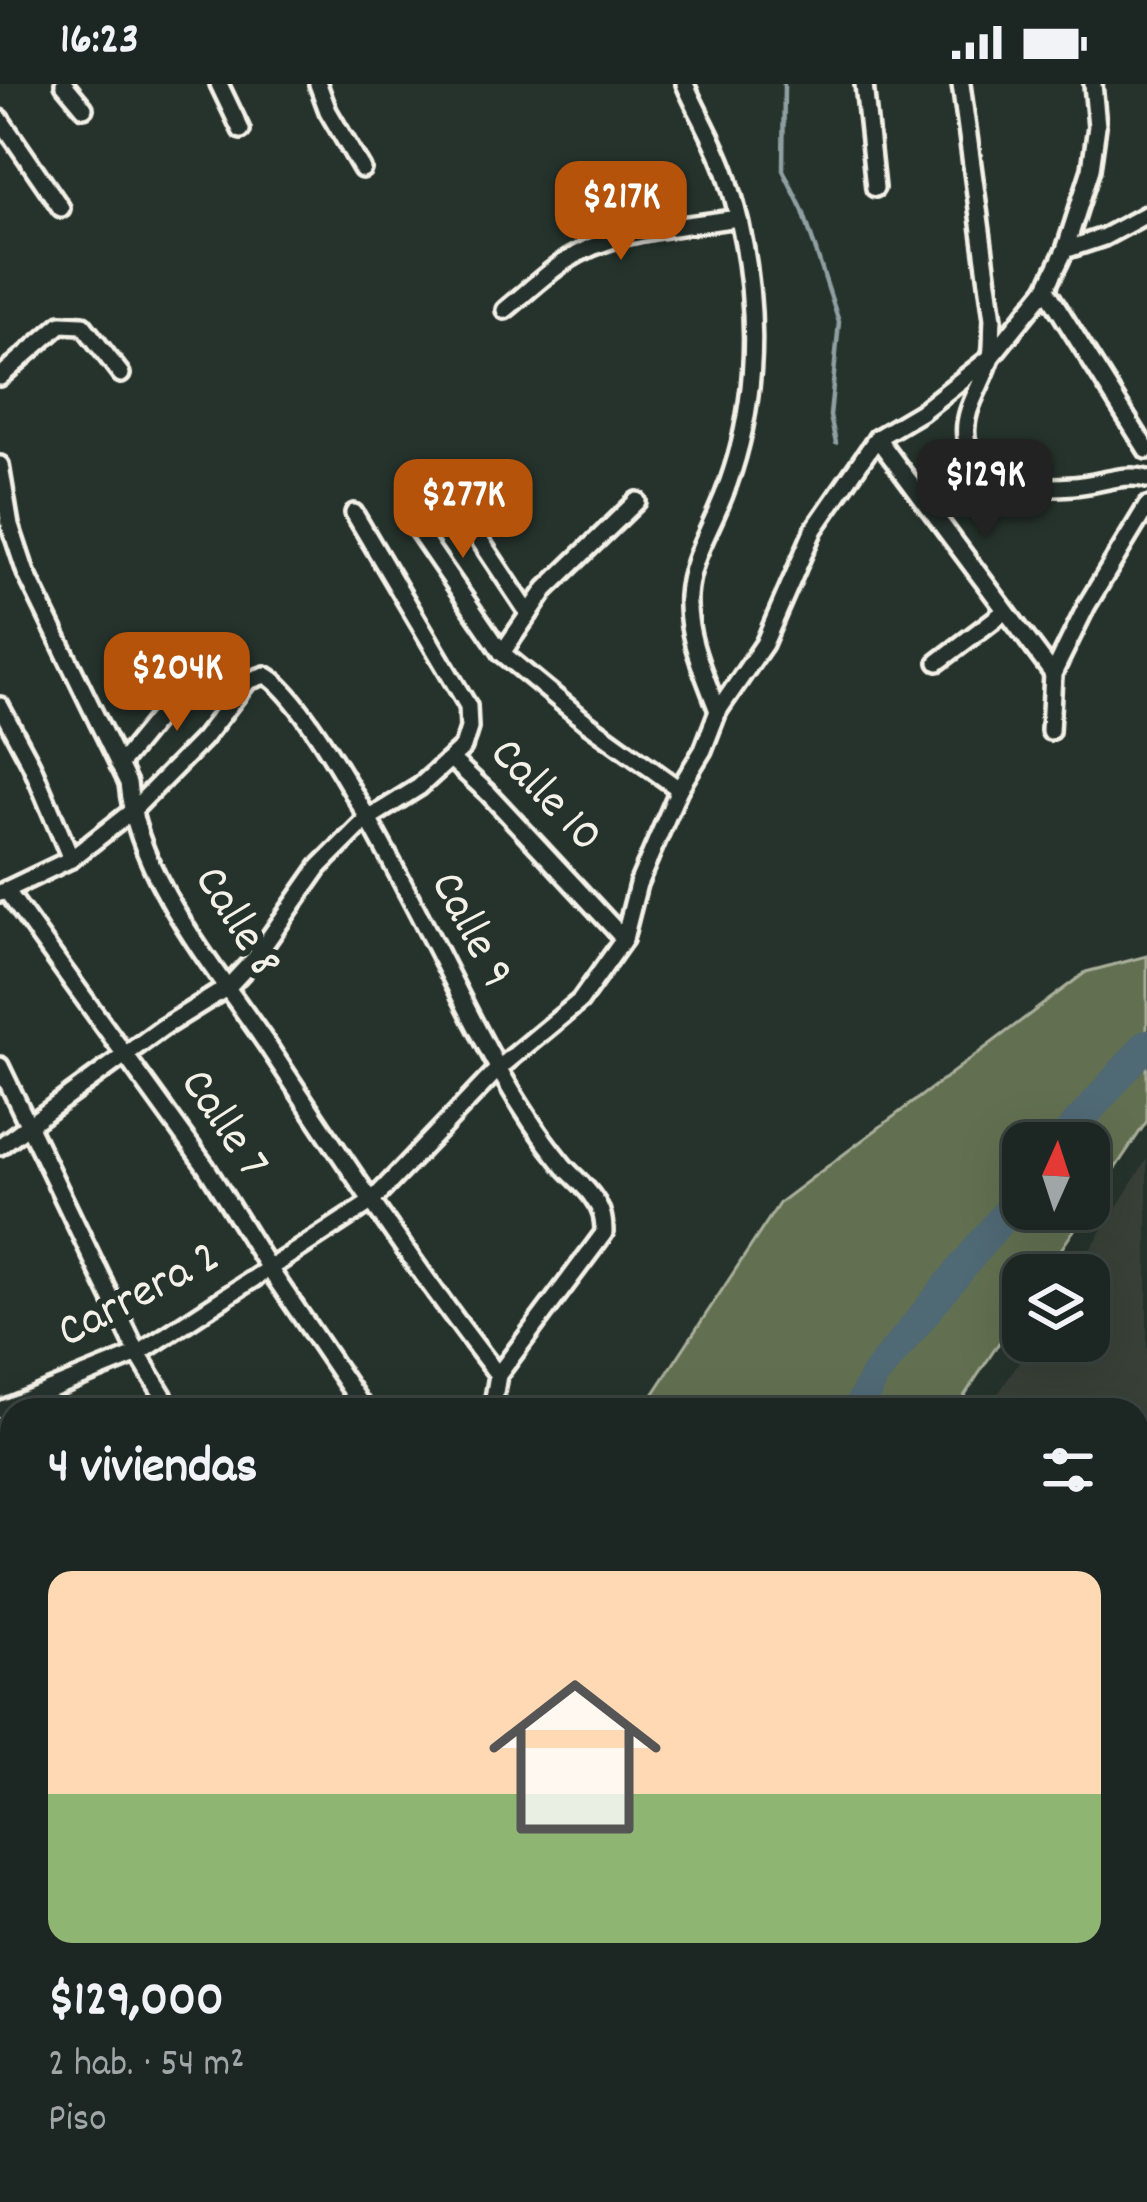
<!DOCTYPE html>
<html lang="es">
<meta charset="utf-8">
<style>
body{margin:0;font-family:Dekko,sans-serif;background:#29322f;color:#f1f3f6;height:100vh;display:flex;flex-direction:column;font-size:45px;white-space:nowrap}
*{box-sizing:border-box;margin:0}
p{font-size:39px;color:#a0a5a5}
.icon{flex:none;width:66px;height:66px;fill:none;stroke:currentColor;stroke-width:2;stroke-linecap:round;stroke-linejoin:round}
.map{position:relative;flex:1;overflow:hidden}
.panel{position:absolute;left:0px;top:1314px;width:1149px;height:804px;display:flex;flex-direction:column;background:#1c2622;border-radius:36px 36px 0 0;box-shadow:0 12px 48px #0002,0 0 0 3px #3a4340}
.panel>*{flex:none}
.needle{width:78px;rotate:3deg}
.buttons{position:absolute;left:1002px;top:1038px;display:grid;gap:24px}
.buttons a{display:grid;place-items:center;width:108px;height:108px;border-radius:24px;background:#1c2622;box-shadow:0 12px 48px #0002,0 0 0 3px #3a4340;font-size:60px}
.price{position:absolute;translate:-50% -102px;padding:0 27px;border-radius:24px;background:#b45309;color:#fff;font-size:39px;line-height:78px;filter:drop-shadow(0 3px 6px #0008)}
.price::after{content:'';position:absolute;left:50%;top:72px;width:36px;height:27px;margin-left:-18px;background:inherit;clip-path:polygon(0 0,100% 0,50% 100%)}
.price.current{background:#222;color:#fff}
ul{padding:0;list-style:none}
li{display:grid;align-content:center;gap:24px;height:636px;padding:0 48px}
li span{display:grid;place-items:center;height:372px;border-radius:24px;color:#555}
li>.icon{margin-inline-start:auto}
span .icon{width:216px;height:216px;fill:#fffc;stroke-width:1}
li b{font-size:51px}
h2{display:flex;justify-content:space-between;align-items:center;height:144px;padding:0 48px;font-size:51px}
.status{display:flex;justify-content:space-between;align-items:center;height:84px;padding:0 60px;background:#1c2622;direction:ltr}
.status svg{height:33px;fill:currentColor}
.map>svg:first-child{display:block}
.built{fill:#393f37}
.green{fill:#627051;stroke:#abb09c;stroke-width:3}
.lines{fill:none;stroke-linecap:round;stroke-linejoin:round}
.stream{stroke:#919fa2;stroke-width:4.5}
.river{stroke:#4f6974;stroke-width:30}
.minor-casing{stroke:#f4f1e8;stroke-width:24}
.primary-casing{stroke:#f4f1e8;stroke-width:33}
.minor{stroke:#26332d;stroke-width:15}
.primary{stroke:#706f52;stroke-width:24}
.labels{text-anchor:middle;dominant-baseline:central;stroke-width:12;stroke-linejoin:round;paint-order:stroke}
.street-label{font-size:48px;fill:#f4f1e8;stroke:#26332d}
</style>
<div class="status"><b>16:23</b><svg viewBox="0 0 49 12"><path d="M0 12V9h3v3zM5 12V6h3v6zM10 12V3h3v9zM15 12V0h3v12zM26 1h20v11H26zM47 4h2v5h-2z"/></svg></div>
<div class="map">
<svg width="1147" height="2118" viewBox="0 0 1147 2118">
<rect width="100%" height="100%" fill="#26332d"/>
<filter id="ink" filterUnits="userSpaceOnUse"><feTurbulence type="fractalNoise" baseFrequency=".00833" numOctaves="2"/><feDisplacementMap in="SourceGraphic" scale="24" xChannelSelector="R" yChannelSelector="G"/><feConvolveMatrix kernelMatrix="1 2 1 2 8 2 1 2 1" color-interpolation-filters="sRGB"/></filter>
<g filter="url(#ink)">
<g class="built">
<polygon points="1147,1075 1147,1421 1137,1441 1137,1326 988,1326 1032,1257 1089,1257 1089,1191 1074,1191"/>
<polygon points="509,2106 683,2106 670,2118 502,2118"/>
</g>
<g class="green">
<polygon points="1147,872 1147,1037 1089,1123 1089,1059 1023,1059 1023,1125 1088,1125 1044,1191 1023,1191 1023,1222 955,1326 643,1326 780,1118 1086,888"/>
<polygon points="169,2106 308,2106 315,2118 161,2118"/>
<polygon points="331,2106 485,2106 477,2118 317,2118"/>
</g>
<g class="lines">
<polyline class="stream" points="784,0 783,86 803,127 839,238 830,332 836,359"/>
<g class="river">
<polyline points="1060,1059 1147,960"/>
<polyline points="857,1326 875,1291 1023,1108"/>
<polyline points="403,2118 423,2106"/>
</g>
<g class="minor-casing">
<g id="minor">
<polyline points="64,0 84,24"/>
<polyline points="219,0 241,46"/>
<polyline points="318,0 328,27 362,85"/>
<path d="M685 0C698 30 717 61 727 92 750 163 759 246 748 319 743 355 732 393 718 425 706 453 690 480 688 512 686 552 704 590 718 627"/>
<polyline points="864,0 875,104"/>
<path d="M961 0 993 235C992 247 993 261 991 272 985 298 962 325 966 353 973 403 1034 405 1073 402 1097 401 1125 388 1147 395"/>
<polyline points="0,35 61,124"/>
<polyline points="1065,166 1104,153 1147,130"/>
<polyline points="1046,205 1147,366"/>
<path d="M505 226C525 210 543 192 564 178 615 144 678 144 737 134"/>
<polyline points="0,293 61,240 83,241 121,290"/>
<polyline points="877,354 1053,590"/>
<path d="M0 381 10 441 26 489 128 699C137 794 216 885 268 962 342 1074 415 1185 498 1291"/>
<polyline points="434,397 472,444 529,530"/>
<polyline points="637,417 546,505 502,569 586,638 679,705"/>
<polyline points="414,441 502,569"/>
<polyline points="938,578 1004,528"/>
<polyline points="0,622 31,680 71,775"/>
<polyline points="1050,647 1053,590 1087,521 1147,422"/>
<polyline points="451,675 489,710 624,855"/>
<polyline points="119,681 195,588"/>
<polyline points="6,806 206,1083 270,1186 365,1326"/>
<path d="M0 809 71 775 131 728 203 655 248 597 265 591C318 616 445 884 480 950 503 995 531 1042 563 1081 573 1093 586 1102 594 1115 602 1126 604 1135 604 1149L498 1291 492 1326"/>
<polyline points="0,982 138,1270 172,1326"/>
<polyline points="0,1062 162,944 228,903 255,874 319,783 366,736 419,703 463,663 469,644 468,622 354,429"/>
<polyline points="0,1326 138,1270 371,1118 498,985 580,917 624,855 638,800 679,705 703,666 718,627 764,560 814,445 877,354 921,328 991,273 1046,205 1065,166 1091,85 1097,42 1093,0"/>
<polyline points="1137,1424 1147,1429"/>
<polyline points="0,1435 12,1454"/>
<polyline points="0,1734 12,1725"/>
<polyline points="1137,1771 1147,1776"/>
<polyline points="0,1895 12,1912"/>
<polyline points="1137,1926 1147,1931"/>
<polyline points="0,2066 12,2086"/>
<polyline points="1137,2067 1147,2072"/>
<polyline points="24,2106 31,2118"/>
<polyline points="853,2106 870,2118"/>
<polyline points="1138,2118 1147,2103"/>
</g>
</g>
<g class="primary-casing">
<g id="primary">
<polyline points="1137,1534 1147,1516"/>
<polyline points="725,2118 737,2106"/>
</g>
</g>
<use href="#minor" class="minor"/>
<use href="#primary" class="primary"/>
</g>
</g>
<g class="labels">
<g class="street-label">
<text transform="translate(544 713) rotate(46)">Calle 10</text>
<text transform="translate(235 839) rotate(58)">Calle 8</text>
<text transform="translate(469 847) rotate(62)">Calle 9</text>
<text transform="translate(222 1041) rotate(56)">Calle 7</text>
<text transform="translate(140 1213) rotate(-28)">Carrera 2</text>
</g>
</g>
</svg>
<div class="buttons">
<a><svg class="needle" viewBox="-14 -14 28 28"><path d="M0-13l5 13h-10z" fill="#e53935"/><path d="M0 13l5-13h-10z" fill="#a0a5a5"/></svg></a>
<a><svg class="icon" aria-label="layers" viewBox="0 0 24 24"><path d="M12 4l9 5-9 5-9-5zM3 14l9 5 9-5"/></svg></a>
</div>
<b class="price" style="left:621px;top:179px">$217K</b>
<b class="price current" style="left:985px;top:457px">$129K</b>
<b class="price" style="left:463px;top:477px">$277K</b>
<b class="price" style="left:177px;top:650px">$204K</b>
<section class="panel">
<h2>4 viviendas<svg class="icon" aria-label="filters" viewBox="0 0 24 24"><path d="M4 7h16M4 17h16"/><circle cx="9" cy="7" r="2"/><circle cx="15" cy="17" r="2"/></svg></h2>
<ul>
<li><span style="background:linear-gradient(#ffd9b3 60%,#8fb573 0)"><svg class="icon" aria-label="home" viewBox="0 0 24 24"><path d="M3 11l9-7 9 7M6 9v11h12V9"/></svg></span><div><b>$129,000</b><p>2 hab. · 54 m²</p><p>Piso</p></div></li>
</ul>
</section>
</div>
